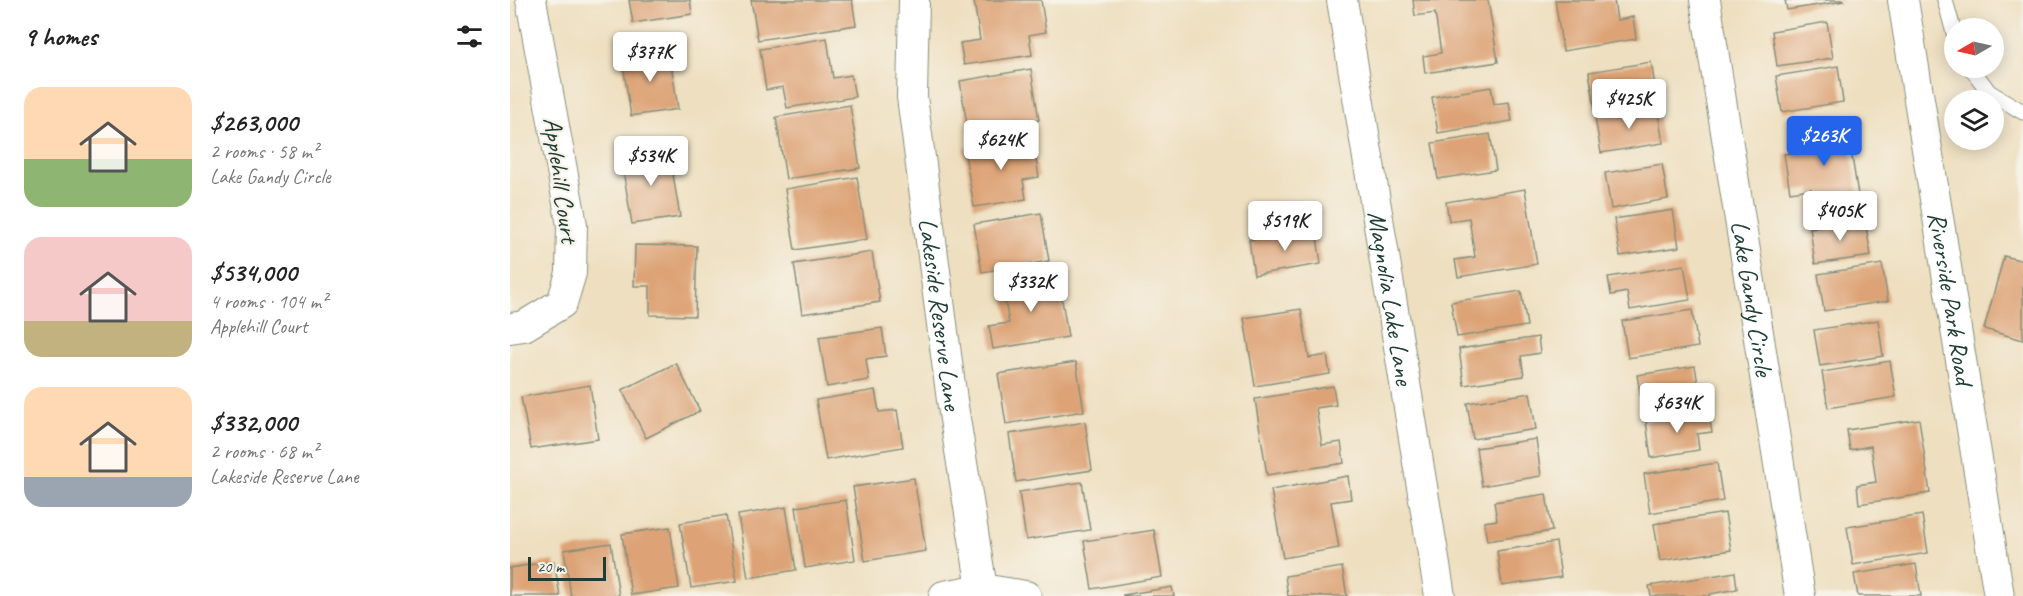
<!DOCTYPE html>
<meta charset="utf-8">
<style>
body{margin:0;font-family:Caveat,sans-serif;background:#f2f2f2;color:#222;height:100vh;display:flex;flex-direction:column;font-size:22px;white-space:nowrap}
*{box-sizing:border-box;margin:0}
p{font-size:20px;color:#767676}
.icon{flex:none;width:33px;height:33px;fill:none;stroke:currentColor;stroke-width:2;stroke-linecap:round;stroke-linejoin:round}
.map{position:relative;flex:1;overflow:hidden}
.drawer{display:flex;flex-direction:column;background:#fff;width:510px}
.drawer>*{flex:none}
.needle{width:39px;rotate:261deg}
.buttons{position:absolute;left:1434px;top:18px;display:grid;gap:12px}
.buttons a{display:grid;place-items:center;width:60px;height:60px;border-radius:50%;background:#fff;box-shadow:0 3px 15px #0003;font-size:30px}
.scale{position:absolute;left:18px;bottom:15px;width:78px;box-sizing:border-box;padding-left:6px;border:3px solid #1f3d34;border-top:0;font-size:16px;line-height:21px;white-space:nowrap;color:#1f3d34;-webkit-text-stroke:4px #f7f3e8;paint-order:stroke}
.price{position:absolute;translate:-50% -51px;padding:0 14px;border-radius:6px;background:#fff;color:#222;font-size:20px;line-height:39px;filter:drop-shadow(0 2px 3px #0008)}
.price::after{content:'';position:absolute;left:50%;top:36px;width:18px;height:14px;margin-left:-9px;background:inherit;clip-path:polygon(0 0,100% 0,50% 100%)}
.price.active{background:#2563eb;color:#fff}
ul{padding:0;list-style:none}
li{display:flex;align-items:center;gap:18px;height:150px;padding:0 24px}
li span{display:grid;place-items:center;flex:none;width:168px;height:120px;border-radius:18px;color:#555}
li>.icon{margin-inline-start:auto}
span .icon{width:72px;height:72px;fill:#fffc;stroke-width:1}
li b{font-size:26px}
h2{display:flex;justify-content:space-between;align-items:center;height:72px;padding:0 24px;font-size:26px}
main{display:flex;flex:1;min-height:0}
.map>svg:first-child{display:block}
.building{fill:#dda376}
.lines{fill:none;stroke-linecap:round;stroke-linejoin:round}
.service-casing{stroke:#868e7a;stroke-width:17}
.minor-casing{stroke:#868e7a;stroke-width:32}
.service{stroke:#fff;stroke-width:15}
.minor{stroke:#fff;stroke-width:30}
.labels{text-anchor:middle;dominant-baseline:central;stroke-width:4.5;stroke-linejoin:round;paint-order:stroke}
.street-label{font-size:26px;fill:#1f3d34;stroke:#f7f3e8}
</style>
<main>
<section class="drawer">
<h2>9 homes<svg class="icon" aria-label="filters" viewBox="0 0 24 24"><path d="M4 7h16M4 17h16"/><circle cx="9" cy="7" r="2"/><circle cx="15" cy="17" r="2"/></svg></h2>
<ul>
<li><span style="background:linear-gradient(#ffd9b3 60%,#8fb573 0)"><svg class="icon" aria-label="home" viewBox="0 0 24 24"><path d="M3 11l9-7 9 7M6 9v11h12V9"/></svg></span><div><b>$263,000</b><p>2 rooms · 58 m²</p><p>Lake Gandy Circle</p></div></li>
<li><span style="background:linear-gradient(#f6c9c9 70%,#c2b280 0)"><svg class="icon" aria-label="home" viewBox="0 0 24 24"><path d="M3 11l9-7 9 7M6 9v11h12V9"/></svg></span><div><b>$534,000</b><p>4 rooms · 104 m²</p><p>Applehill Court</p></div></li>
<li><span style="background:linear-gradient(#ffd9b3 75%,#9aa5b1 0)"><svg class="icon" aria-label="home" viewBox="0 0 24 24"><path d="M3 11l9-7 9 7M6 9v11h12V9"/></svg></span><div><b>$332,000</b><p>2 rooms · 68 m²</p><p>Lakeside Reserve Lane</p></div></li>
</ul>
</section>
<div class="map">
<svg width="1513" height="596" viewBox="0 0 1513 596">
<rect width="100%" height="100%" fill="#f7f3e8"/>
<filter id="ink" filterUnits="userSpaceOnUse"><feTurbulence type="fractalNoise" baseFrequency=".0167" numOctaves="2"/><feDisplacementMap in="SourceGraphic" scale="12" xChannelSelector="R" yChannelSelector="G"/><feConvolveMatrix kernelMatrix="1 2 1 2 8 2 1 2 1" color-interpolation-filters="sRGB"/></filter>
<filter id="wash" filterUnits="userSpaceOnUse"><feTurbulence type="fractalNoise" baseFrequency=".008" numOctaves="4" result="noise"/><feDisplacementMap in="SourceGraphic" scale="24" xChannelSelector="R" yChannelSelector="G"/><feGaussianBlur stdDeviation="1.35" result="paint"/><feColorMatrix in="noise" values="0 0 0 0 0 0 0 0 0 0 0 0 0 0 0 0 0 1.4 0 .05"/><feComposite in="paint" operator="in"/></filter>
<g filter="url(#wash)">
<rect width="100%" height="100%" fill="#eedfc0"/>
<g id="blocks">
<g class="building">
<polygon points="119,0 180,0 182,14 123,23"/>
<polygon points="241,0 342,0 346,25 248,40"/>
<polygon points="471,0 531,0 536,32 519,35 522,55 454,65 450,43 470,40 464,1"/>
<polygon points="903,0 978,0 988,62 915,73 913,56 931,53 925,13 905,16"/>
<polygon points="1045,0 1104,0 1107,20 1123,17 1126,39 1053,51"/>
<polygon points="1275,0 1334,0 1334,1 1277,10"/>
<polygon points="1317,22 1323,58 1267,66 1262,31"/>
<polygon points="317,38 323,78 341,75 345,97 277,108 273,87 256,90 250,49"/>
<polygon points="159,50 168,109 121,116 112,58"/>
<polygon points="1141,62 1147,98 1085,108 1079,72"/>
<polygon points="1328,66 1333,102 1272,112 1266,76"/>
<polygon points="521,69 529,120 458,131 450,81"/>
<polygon points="981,87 984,104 999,102 1002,121 928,133 922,97"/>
<polygon points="340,105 350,168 276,179 266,117"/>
<polygon points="1147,107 1153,143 1091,153 1085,117"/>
<polygon points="1337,125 1349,201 1304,208 1301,189 1280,192 1274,154 1294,151 1291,132"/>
<polygon points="980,134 986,170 928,179 922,143"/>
<polygon points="522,137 529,177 513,180 516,199 464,207 454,148"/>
<polygon points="159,150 170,217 122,224 111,158"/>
<polygon points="1152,164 1158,199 1101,209 1095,173"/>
<polygon points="347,177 357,239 285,250 275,189"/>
<polygon points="1015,189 1027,264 948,277 945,260 965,257 959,218 939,221 936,202"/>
<polygon points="1163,210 1169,247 1110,256 1104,219"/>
<polygon points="531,213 539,261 472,272 464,224"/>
<polygon points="1355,220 1361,256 1305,264 1300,228"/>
<polygon points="806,230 811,264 744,275 739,240"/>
<polygon points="125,245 187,246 185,316 140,315 140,286 124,286"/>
<polygon points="362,252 370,302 292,314 284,264"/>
<polygon points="1494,256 1513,261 1513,340 1474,329"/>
<polygon points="1372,264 1378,301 1314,311 1308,274"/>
<polygon points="1174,265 1180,300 1120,310 1117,292 1101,295 1098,277"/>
<polygon points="548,275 558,337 483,349 479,326 499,323 492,284"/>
<polygon points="1011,291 1017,326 947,337 941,302"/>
<polygon points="791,309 799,358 817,355 820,374 745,386 734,318"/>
<polygon points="1182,310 1188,347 1118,358 1112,321"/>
<polygon points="1368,320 1373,356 1310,366 1304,330"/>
<polygon points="372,328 376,356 356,359 359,380 317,387 309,337"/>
<polygon points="1028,337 1030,353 1011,356 1014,376 954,385 949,349"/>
<polygon points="1380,361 1386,397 1318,408 1312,372"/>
<polygon points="566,362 574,411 496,424 488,374"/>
<polygon points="166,363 190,411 136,438 112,390"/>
<polygon points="1185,366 1191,402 1133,411 1127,375"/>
<polygon points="80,385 88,439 21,449 11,397"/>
<polygon points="823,386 826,405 806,408 812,445 831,442 834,463 757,475 745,399"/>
<polygon points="365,390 369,412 387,410 393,447 316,460 306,400"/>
<polygon points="1020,393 1026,429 963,439 957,403"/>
<polygon points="1198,411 1202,432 1187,434 1189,450 1141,458 1136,421"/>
<polygon points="1409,419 1420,493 1349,504 1347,485 1366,482 1361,446 1340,450 1337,430"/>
<polygon points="575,422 582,470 506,482 499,434"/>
<polygon points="1026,439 1031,476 972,486 966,448"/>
<polygon points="1207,463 1213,501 1140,513 1134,474"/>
<polygon points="838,476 841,499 821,502 829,548 773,558 761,490"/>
<polygon points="404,478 416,551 355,561 343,487"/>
<polygon points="572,482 580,530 516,540 509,492"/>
<polygon points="1036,494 1042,531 977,541 974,522 987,520 984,502"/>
<polygon points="336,500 345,560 295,568 286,507"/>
<polygon points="276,507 286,570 238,578 228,515"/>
<polygon points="1215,513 1221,550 1150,561 1144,524"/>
<polygon points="216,515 227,581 181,588 170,523"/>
<polygon points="1412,515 1418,553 1343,565 1337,527"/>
<polygon points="160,527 169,588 121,595 112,534"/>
<polygon points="644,530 652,577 582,589 574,541"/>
<polygon points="1046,542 1051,577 992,586 987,551"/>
<polygon points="101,543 109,596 61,596 54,550"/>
<polygon points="44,561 50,596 0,596 0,568"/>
<polygon points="1406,564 1411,596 1348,596 1344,574"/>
<polygon points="832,567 837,596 778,596 775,576"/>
<polygon points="1225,572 1227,589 1200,594 1200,596 1141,596 1139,586"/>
<polygon points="662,587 664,596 613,596 613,595"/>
</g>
</g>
</g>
<g filter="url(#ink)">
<use href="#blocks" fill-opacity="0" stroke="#868e7a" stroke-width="1.5"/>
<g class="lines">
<g class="service-casing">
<g id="service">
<polyline points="1435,0 1444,33"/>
<polyline points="1461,68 1479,92 1513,112"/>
</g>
</g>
<g class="minor-casing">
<g id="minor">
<path id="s1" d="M404 0 402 97 442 400 472 589"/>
<path id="s2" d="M832 0 930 596"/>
<path id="s3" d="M1195 0 1290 596"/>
<path id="s4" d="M1393 0 1489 596"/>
<polyline points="0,328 14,326 52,303 61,273 62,225 21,0"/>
<polyline points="434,596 472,589 516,596"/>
</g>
</g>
<use href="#service" class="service"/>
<use href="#minor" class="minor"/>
</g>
</g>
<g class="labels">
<g class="street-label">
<text transform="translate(51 180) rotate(82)">Applehill Court</text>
<text stroke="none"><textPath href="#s2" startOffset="302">Magnolia Lake Lane</textPath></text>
<text stroke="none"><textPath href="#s3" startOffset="302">Lake Gandy Circle</textPath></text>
<text stroke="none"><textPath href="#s4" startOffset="302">Riverside Park Road</textPath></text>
<text stroke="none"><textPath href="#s1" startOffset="316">Lakeside Reserve Lane</textPath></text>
</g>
</g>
</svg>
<div class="buttons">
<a><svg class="needle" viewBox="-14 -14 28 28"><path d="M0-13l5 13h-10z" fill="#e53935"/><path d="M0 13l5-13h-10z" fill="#767676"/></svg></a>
<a><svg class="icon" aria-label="layers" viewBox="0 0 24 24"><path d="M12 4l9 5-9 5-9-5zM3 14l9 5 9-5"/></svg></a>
</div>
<div class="scale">20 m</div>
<b class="price" style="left:140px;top:83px">$377K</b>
<b class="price" style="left:1119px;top:130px">$425K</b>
<b class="price active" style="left:1314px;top:167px">$263K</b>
<b class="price" style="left:491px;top:171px">$624K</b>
<b class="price" style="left:141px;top:187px">$534K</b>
<b class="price" style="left:1330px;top:242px">$405K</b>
<b class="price" style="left:775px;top:252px">$519K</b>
<b class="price" style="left:521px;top:313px">$332K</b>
<b class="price" style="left:1167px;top:434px">$634K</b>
</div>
</main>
